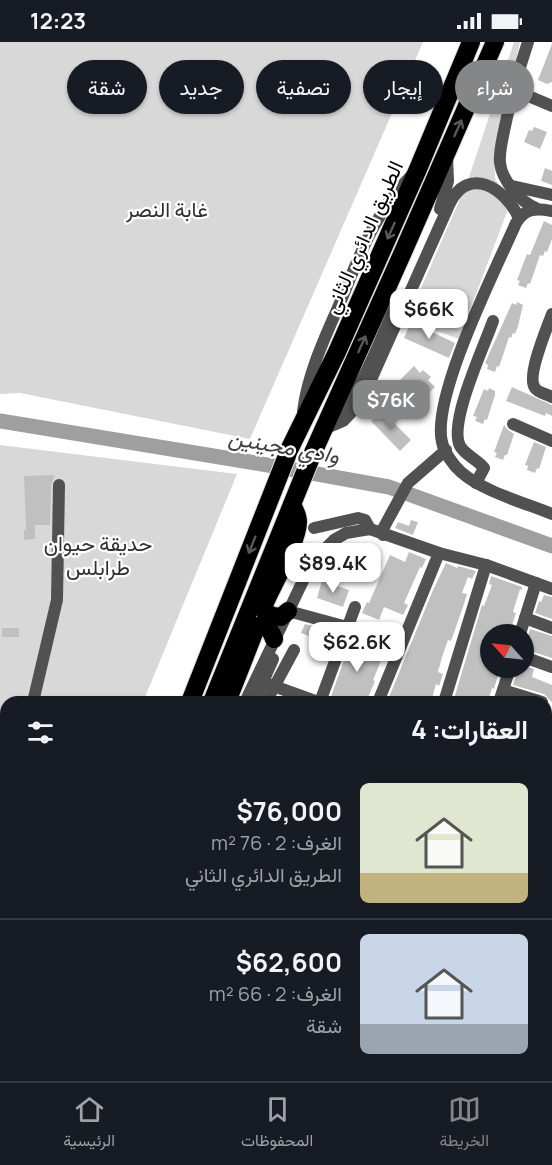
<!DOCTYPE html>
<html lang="ar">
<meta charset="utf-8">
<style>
body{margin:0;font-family:Manrope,Vazirmatn,sans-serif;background:#20242c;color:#f1f3f6;direction:rtl;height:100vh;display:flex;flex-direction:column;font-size:22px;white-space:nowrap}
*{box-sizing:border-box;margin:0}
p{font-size:20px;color:#9ea1a6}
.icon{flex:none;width:33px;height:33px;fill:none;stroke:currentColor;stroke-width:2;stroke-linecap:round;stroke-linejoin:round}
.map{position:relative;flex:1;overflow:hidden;direction:ltr}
.details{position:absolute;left:0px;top:654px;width:552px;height:386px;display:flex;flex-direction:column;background:#171b24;border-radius:18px 18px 0 0;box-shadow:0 2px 4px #0004;direction:rtl}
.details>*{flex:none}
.hud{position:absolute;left:18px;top:18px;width:516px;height:54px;direction:rtl;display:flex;gap:12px}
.needle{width:39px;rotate:297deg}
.controls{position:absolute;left:480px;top:582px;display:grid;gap:12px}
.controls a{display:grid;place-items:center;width:54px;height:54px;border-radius:50%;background:#171b24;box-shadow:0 2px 4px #0004;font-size:30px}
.price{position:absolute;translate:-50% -51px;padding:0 14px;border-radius:12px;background:#fff;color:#222;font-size:20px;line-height:39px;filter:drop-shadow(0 2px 3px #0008)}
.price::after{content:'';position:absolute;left:50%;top:36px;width:18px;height:14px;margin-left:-9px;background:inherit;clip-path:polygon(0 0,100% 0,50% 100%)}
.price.on{background:#858687;color:#fff}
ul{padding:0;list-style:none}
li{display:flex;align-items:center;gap:18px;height:150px;padding:0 24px}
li+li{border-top:2px solid #363941}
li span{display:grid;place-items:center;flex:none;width:168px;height:120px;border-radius:9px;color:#555}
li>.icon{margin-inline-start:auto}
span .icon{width:72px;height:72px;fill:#fffc;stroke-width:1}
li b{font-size:26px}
h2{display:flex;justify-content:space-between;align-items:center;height:72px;padding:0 24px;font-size:26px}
.pill{padding:0 21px;border-radius:27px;background:#171b24;box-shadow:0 2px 4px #0004;font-size:21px;line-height:54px}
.pill.on{background:#858687;color:#fff}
.status{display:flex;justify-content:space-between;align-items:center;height:42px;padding:0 30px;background:#171b24;direction:ltr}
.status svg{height:16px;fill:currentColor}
.menu{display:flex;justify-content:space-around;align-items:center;height:84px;border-top:2px solid #363941;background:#171b24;font-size:16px;color:#9ea1a6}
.menu a{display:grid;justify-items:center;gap:3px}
.menu .on{color:#858687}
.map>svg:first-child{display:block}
.green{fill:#d8d8d8}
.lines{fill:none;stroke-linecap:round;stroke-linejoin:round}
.river{stroke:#9f9f9f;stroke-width:15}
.building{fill:#c0c0c0}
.highway-casing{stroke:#dbdbdb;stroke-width:20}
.minor{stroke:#515151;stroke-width:12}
.highway{stroke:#000;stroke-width:18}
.oneway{stroke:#595959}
.labels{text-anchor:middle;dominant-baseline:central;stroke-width:4.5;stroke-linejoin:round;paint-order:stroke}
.park-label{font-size:21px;fill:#2f2f2f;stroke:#fff}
.street-label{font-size:21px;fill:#000;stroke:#fff}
.water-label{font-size:22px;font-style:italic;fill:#404040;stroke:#fff}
</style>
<div class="status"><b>12:23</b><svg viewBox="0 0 49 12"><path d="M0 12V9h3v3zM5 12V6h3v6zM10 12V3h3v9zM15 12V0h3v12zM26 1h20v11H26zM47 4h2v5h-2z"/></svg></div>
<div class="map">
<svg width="552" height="1039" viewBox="0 0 552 1039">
<rect width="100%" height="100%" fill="#fff"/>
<g class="green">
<polygon points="0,0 423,0 250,397 20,351 0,352"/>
<polygon points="514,0 520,0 494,114 495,136 510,162 459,297 407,278 467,141"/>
<polygon points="0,403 237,432 143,660 6,660 6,1019 0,1034"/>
<polygon points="139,1034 203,1034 202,1039 157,1039"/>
</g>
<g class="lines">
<polyline class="river" points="0,379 250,420 389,445 552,504"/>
</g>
<g class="building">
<polygon points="552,2 552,40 547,42 538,38"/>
<polygon points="534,85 547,90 540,107 524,100 529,88 532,89"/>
<polygon points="545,126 552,129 552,143 541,139"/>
<polygon points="544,179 552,183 552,197 547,210 545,209 543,214 540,213 530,242 528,241 526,246 518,243 520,239 517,238 527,212 530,213"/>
<polygon points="517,260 523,263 518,284 515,292 513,291 511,296 509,295 499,325 497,324 495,330 487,327 488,323 485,321 512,261 516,263"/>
<polygon points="411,280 455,301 449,316 404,296"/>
<polygon points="414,324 420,331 423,328 431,335 428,338 435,345 418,361 421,364 415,370 409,364 412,361 395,343"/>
<polygon points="512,345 552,363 552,374 546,371 545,374 506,359"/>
<polygon points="489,346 495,349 495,353 487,378 485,377 483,382 475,379 477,375 473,374 484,347 488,349"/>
<polygon points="381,368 411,398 400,409 371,379"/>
<polygon points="504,383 507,387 514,392 507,413 505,413 503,418 495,415 497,411 494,410"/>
<polygon points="534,400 546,405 539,427 537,426 535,431 527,428 528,424 525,423"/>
<polygon points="55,433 51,443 50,483 35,483 35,497 24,498 24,488 26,488 24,434"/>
<polygon points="411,478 418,480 413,493 395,486 398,480 409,484"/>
<polygon points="409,510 426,517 422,526 420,525 404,561 408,563 403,573 384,565 379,578 362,571 367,560 369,561 390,513 405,520"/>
<polygon points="446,521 457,526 458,524 476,529 472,537 468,535 462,551 467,552 463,565 451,599 448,598 442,615 438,630 443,632 439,644 436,642 431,660 387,660 433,548"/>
<polygon points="491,534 522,545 522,548 520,547 513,570 516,571 509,592 490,592 490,626 500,626 494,647 492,646 488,660 453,660 482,563 484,564 492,543 489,542"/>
<polygon points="322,539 349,548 343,565 317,556"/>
<polygon points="544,553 552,555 552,577 535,571 539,559 541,560"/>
<polygon points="305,582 333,590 329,601 301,591"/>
<rect x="2" y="586" width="17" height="9"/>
<polygon points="530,587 552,594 552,616 524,607"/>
<polygon points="352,596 385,609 373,638 375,639 366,660 329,660"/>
<polygon points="524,624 534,627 532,635 552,643 552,660 544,652 513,643 519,626 524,626"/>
</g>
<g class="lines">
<g class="highway-casing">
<g id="highway">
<path d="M288 569 281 575 273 574 265 570 264 563C272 544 298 499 298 480 298 474 295 468 292 463"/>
<polyline points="190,660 290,406 337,310 418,127 471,0"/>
<polyline points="212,660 312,413 403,210 495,0"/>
<path d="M227 660 256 586 258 584C268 584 271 589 274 597"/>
<polyline points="45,1039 47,1034"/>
<polyline points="64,1039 66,1034"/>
</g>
</g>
<g class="minor">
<path d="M528 0C518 30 510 59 504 89 502 99 499 111 500 121 502 138 520 160 536 166"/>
<polyline points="512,47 552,64"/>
<polyline points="512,144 552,153"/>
<polyline points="440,167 448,139 447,114"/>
<path d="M552 169C536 166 525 166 516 181 496 227 431 355 442 400 444 410 453 423 461 430 482 449 525 461 552 472"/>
<path d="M552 272C547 286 526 335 535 346 538 351 547 352 552 355"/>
<path d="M303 369C308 331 325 295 340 261 359 215 375 169 411 134"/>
<path d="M331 380C363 350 377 304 395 265"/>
<polyline points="513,382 552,399"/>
<path d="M324 387 343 379 361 360 449 163C468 122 505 146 519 176"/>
<path d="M476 441 484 426C478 418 465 413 460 404 448 381 484 305 493 279"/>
<polyline points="314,486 358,476 365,478 370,487"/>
<polyline points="383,493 384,485 408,441 446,408"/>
<polyline points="288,569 347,585 399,605"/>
<polyline points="525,576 552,586"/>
<polyline points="520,592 536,541"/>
<polyline points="524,615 552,625"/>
<polyline points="268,642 318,660"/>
<polyline points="503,648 542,660"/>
<polyline points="33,660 57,558 59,443"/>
<polyline points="245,660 312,520 334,498 346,491 370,487 439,511 486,523 552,547"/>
<polyline points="254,660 273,617"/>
<polyline points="266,660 294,608"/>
<polyline points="320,660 355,565"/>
<polyline points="378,660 439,511"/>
<polyline points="444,660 486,523"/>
<polyline points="499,660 510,626"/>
<polyline points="546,693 552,695"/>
<polyline points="546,735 552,737"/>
<polyline points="546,768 552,770"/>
<polyline points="0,782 6,761"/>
<polyline points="546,805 552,807"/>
<polyline points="546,843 552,845"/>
<polyline points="546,881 552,883"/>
<polyline points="546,908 552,892"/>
<polyline points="546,916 552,918"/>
<polyline points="523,1034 548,1039"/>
<polyline points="91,1039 93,1034"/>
<polyline points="384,1039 386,1034"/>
<polyline points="427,1039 429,1034"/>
<polyline points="468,1039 470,1034"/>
<polyline points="508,1039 510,1034"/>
<polyline points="546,1039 552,1021"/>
</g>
<use href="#highway" class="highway"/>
</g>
<defs><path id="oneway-shaft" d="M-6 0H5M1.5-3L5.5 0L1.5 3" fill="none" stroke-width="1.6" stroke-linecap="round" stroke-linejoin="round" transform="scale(1.5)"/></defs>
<g class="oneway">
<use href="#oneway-shaft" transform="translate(458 86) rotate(-66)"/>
<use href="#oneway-shaft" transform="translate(391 189) rotate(114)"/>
<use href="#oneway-shaft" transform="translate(362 302) rotate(-66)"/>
<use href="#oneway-shaft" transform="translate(252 503) rotate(112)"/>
</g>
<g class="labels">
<g class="park-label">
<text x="167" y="167">غابة النصر</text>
<text x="98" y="501">حديقة حيوان<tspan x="98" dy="24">طرابلس</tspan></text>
</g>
<g class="street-label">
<text transform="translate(363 195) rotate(-66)">الطريق الدائري الثاني</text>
</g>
<g class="water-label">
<text transform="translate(284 404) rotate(10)">وادي مجينين</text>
</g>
</g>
</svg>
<div class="controls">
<a><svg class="needle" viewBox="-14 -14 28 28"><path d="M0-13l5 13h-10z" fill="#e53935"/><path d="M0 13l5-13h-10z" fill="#9ea1a6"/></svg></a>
</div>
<b class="price" style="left:429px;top:298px">$66K</b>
<b class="price on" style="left:391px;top:389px">$76K</b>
<b class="price" style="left:333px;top:552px">$89.4K</b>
<b class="price" style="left:357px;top:631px">$62.6K</b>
<div class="hud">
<a class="pill on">شراء</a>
<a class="pill">إيجار</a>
<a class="pill">تصفية</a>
<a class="pill">جديد</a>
<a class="pill">شقة</a>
</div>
<section class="details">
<h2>العقارات: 4<svg class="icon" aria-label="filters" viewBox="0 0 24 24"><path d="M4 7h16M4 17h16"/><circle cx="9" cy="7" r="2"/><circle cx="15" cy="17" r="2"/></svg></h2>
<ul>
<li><span style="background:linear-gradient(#dfe7d0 75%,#c2b280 0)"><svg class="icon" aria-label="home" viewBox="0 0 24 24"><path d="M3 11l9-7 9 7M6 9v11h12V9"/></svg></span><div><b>$76,000</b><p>الغرف: 2 · 76 m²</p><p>الطريق الدائري الثاني</p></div></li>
<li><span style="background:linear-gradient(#c9d6e8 75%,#9aa5b1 0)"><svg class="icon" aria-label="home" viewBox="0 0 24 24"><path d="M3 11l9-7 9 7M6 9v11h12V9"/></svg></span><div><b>$62,600</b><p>الغرف: 2 · 66 m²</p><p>شقة</p></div></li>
</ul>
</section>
</div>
<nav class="menu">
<a class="on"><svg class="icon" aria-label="map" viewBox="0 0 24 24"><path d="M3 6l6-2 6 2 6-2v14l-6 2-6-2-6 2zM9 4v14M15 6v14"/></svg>الخريطة</a>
<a><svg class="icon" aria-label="saved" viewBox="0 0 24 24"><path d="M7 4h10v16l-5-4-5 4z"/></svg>المحفوظات</a>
<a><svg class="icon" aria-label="home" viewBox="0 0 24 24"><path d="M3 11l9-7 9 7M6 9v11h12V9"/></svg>الرئيسية</a>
</nav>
